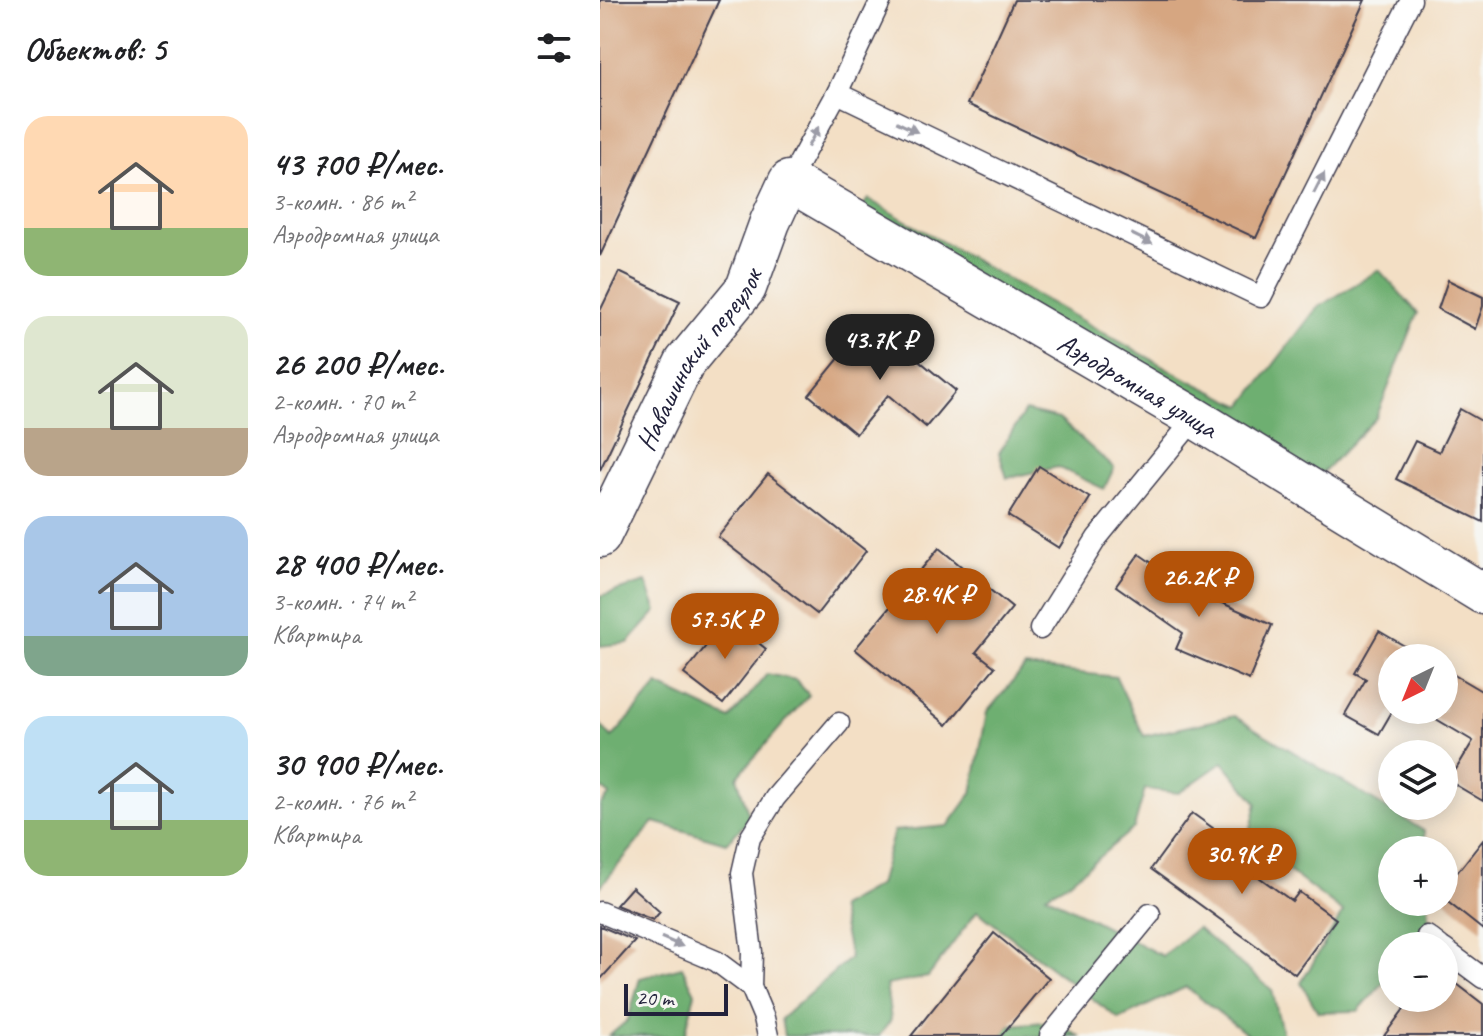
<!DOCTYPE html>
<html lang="ru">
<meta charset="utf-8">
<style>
body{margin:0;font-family:Caveat,sans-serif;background:#f2f2f2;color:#202124;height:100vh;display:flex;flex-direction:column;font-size:30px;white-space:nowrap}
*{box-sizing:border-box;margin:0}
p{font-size:26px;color:#757577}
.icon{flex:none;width:44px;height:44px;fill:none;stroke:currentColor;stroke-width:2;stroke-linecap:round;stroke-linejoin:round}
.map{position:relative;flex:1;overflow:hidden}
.details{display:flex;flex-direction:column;background:#fff;width:600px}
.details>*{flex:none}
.needle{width:52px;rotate:223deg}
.buttons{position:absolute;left:778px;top:644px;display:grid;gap:16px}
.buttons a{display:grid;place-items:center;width:80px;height:80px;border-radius:50%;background:#fff;box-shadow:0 4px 20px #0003;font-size:40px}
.scale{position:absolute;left:24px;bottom:20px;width:104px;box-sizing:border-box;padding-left:8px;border:4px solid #22223b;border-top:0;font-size:22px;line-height:28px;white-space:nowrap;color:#22223b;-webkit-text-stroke:6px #f6f6f2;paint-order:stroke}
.price{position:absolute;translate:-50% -68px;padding:0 18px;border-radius:28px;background:#b45309;color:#fff;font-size:26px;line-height:52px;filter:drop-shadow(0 2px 4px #0008)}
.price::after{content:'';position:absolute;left:50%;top:48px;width:24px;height:18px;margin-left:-12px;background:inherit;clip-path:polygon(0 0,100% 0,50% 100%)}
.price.on{background:#222;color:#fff}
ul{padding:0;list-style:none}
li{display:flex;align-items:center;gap:24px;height:200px;padding:0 24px}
li span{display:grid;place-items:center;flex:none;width:224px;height:160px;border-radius:24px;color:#555}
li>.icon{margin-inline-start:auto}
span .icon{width:96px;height:96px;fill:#fffc;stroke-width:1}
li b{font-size:34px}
h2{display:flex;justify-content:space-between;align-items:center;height:96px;padding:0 24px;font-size:34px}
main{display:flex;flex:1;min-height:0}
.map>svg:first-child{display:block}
.forest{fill:#6eaf71;stroke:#486856;stroke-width:2}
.building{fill:#d6a681}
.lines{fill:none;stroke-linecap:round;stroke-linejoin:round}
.service-casing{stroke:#413e50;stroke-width:23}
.minor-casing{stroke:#413e50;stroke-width:43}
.service{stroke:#fff;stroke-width:20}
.minor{stroke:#fff;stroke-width:40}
.oneway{fill:#9c9ca7}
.labels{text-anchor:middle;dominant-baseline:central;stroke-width:6;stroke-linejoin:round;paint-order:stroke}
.street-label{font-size:28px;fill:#22223b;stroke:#f6f6f2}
</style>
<main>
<section class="details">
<h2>Объектов: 5<svg class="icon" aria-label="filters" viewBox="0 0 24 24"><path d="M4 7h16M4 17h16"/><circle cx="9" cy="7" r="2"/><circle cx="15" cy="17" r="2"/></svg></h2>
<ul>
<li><span style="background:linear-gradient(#ffd9b3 70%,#8fb573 0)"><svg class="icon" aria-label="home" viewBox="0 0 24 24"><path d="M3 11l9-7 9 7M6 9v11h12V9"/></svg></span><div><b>43 700 ₽/мес.</b><p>3-комн. · 86 m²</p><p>Аэродромная улица</p></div></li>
<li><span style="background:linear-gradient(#dfe7d0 70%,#b9a48a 0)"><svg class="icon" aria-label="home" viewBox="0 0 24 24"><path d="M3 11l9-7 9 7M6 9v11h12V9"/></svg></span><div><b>26 200 ₽/мес.</b><p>2-комн. · 70 m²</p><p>Аэродромная улица</p></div></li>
<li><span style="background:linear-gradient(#a9c7e8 75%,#7fa58c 0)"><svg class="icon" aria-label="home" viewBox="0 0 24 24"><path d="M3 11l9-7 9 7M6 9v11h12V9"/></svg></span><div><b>28 400 ₽/мес.</b><p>3-комн. · 74 m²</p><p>Квартира</p></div></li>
<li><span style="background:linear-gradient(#bfe0f5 65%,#8fb573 0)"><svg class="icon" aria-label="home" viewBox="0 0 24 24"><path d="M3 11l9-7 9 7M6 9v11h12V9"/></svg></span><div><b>30 900 ₽/мес.</b><p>2-комн. · 76 m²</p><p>Квартира</p></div></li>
</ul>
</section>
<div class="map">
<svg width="883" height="1036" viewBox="0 0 883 1036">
<rect width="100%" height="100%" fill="#f6f6f2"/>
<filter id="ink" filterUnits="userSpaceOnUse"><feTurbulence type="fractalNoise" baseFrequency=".0125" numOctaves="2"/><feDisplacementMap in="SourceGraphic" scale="16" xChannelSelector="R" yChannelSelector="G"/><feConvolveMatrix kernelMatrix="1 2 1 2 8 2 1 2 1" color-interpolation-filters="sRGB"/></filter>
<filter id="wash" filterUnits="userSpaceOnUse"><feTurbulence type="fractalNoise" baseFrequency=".006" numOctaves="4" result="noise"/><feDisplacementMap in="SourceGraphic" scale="32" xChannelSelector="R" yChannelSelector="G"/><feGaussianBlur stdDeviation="1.8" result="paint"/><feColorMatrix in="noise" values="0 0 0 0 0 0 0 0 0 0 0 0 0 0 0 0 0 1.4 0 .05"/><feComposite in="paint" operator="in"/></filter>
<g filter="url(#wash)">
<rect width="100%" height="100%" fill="#f3dfc5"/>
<g class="forest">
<polygon points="268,199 400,275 587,379 642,406 717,308 779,270 818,313 776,418 720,475 257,214"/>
<polygon points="425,411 459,419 514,468 504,489 458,467 407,478 399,453"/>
<polygon points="46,582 57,611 28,643 0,646 0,596"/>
<polygon points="425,667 516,677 544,736 634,716 824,831 825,850 792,850 792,902 828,902 830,929 815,946 792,946 792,973 758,1011 718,1012 701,983 743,912 648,840 657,803 623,762 579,793 545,789 534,828 469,882 446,895 562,956 597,928 672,990 683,1036 649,1036 586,987 519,1019 377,911 328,977 286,985 291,1020 279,1036 184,1036 181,1019 250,958 239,907 279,885 294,831 348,826 372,793 387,712"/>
<polygon points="167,674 196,680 209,695 137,777 150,819 126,843 54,822 0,887 0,805 10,795 0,787 0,724 12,738 58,685 130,719"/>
<polygon points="82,967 95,993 85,1035 87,1036 9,1036 28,1020 40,978"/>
<polygon points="456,1021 479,1036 400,1036 410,1025"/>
</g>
<g id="blocks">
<g class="building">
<polygon points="0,0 119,0 0,256"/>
<polygon points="414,0 765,0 656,238 367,104"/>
<polygon points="19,272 80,301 0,470 0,311"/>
<polygon points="848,280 883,297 883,306 875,329 838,309"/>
<polygon points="270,320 356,391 326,427 288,395 256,434 209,395"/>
<polygon points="860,409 883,422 883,522 796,479 815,441 839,452"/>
<polygon points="439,466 490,498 459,548 408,516"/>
<polygon points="168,474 266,551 217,614 118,537"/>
<polygon points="339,548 412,608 376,652 395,667 347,725 255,649"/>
<polygon points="539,554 588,588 672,625 649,680 576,649 583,633 516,586"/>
<polygon points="128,618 166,649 123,704 84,674"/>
<polygon points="779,631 825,658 792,658 793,710 779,734 745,715 766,679 755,673"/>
<polygon points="844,669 883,692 883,801 849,781 873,741 821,710 844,710"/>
<polygon points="592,813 628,839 620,849 692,901 699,892 736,919 695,974 551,869"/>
<polygon points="883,840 883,930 844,899 844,889"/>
<polygon points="32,887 60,912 53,920 16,905"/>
<polygon points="0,926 35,941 0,980"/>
<polygon points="394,933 449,978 401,1036 311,1036"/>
<polygon points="844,974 883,1004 883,1036 784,1036 812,998 844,998"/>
</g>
</g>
</g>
<g filter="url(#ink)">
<use href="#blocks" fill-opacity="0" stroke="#413e50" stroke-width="2"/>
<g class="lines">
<g class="service-casing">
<g id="service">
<polyline points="237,93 661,297 811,0"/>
<polyline points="189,181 237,93 281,0"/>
<polyline points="440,629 497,538 595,418"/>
<polyline points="0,912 116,961 151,987"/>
<polyline points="827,936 840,946"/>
<polyline points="844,949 883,978"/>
<polyline points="168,1036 164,1018 151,987 152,952 142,873 150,838 175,798 239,723"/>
<polyline points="450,1036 550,914"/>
</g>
</g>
<g class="minor-casing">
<g id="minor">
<path id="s1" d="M0 537 85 362 146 288 170 222 189 181 595 418 883 594"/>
</g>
</g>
<use href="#service" class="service"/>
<use href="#minor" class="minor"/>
</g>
<defs><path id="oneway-solid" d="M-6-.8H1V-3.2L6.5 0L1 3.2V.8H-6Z" transform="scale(2)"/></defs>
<g class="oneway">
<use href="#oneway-solid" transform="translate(307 127) rotate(26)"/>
<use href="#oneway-solid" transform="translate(213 137) rotate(-62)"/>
<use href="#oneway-solid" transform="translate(719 183) rotate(-63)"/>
<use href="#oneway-solid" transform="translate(542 239) rotate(26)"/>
<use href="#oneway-solid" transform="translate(72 942) rotate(23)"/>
</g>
</g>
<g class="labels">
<g class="street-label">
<text stroke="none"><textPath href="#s1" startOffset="204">Навашинский переулок</textPath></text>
<text stroke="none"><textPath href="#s1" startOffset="810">Аэродромная улица</textPath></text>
</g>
</g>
</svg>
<div class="buttons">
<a><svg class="needle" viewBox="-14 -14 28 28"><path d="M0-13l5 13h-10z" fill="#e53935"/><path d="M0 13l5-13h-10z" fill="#757577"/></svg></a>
<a><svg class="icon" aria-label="layers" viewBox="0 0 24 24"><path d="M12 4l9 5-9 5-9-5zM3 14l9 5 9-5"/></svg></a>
<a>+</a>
<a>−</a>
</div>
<div class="scale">20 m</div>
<b class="price on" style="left:280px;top:382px">43.7K ₽</b>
<b class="price" style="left:599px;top:619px">26.2K ₽</b>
<b class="price" style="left:337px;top:636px">28.4K ₽</b>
<b class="price" style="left:125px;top:661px">57.5K ₽</b>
<b class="price" style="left:642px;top:896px">30.9K ₽</b>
</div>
</main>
